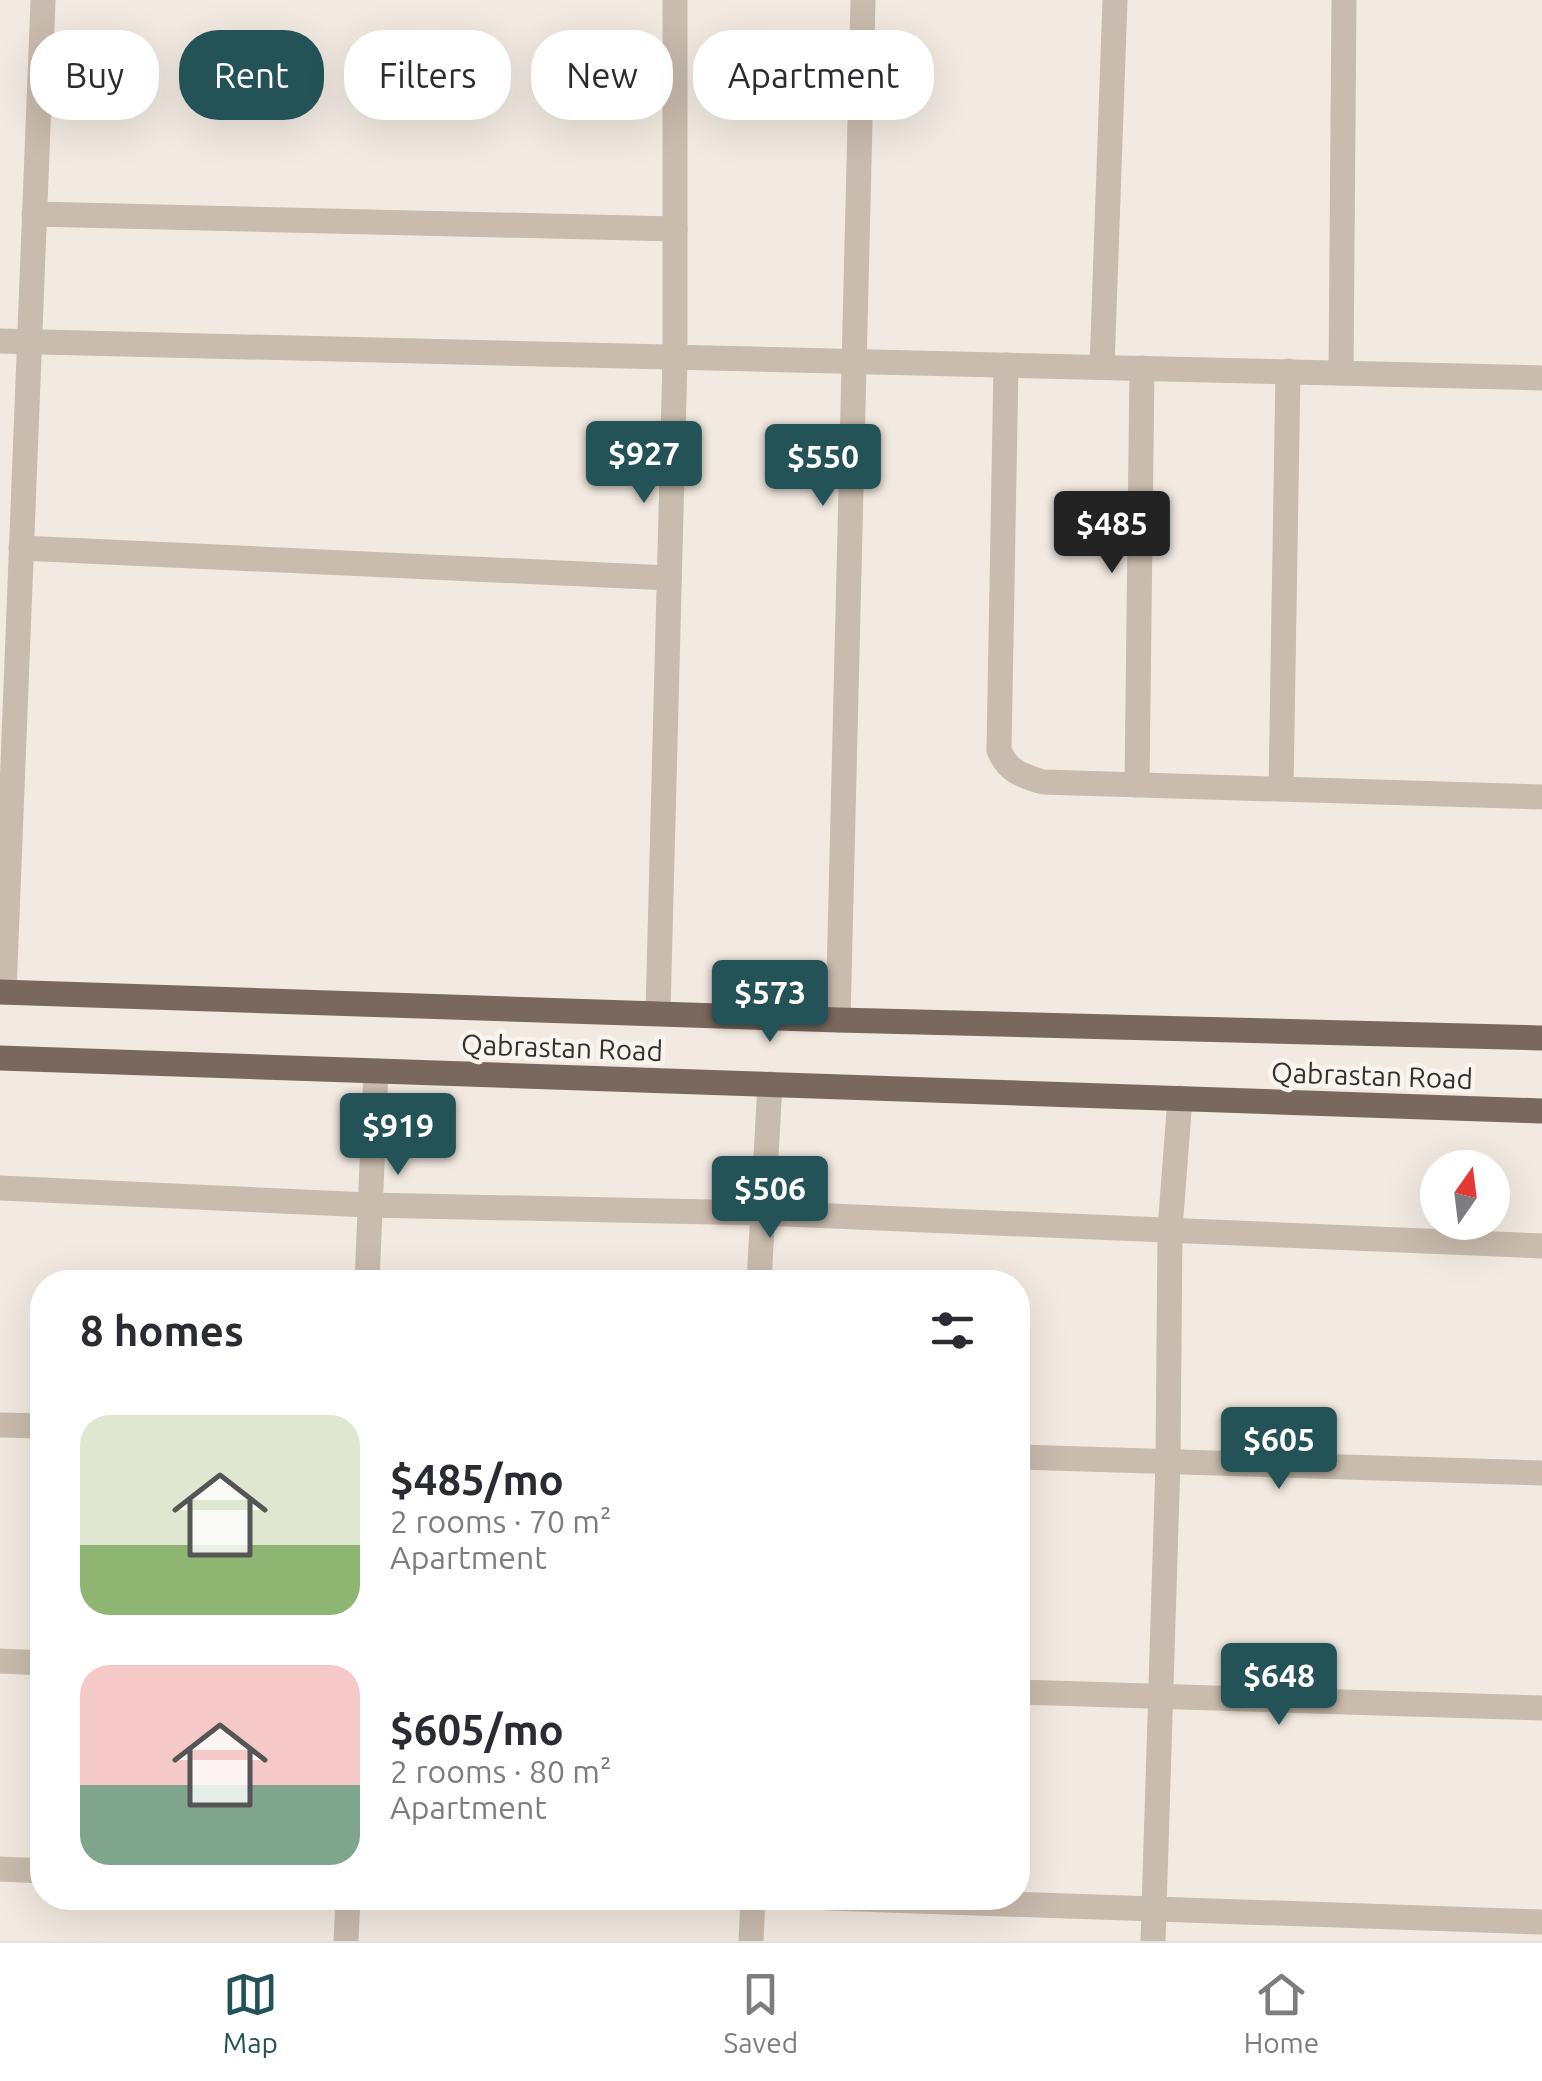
<!DOCTYPE html>
<meta charset="utf-8">
<style>
body{margin:0;font-family:Ubuntu,sans-serif;background:#f2f2f3;color:#2b2b33;height:100vh;display:flex;flex-direction:column;font-size:38px;white-space:nowrap}
*{box-sizing:border-box;margin:0}
p{font-size:32px;color:#7c7c81}
.icon{flex:none;width:55px;height:55px;fill:none;stroke:currentColor;stroke-width:2;stroke-linecap:round;stroke-linejoin:round}
.map{position:relative;flex:1;overflow:hidden}
.side{position:absolute;left:30px;top:1270px;width:1000px;height:640px;display:flex;flex-direction:column;background:#fff;border-radius:40px;box-shadow:0 10px 40px #0002}
.side>*{flex:none}
.hud{position:absolute;left:30px;top:30px;width:1000px;height:90px;display:flex;gap:20px}
.needle{width:65px;rotate:14deg}
.buttons{position:absolute;left:1420px;top:1150px;display:grid;gap:20px}
.buttons a{display:grid;place-items:center;width:90px;height:90px;border-radius:50%;background:#fff;box-shadow:0 10px 40px #0002;font-size:50px}
.price{position:absolute;translate:-50% -85px;padding:0 22px;border-radius:10px;background:#235257;color:#fff;font-size:32px;line-height:65px;filter:drop-shadow(0 2px 5px #0008)}
.price::after{content:'';position:absolute;left:50%;top:60px;width:30px;height:22px;margin-left:-15px;background:inherit;clip-path:polygon(0 0,100% 0,50% 100%)}
.price.on{background:#222;color:#fff}
ul{padding:0;list-style:none}
li{display:flex;align-items:center;gap:30px;height:250px;padding:0 50px}
li span{display:grid;place-items:center;flex:none;width:280px;height:200px;border-radius:30px;color:#555}
li>.icon{margin-inline-start:auto}
span .icon{width:120px;height:120px;fill:#fffc;stroke-width:1}
li b{font-size:42px}
h2{display:flex;justify-content:space-between;align-items:center;height:120px;padding:0 50px;font-size:42px}
.pill{padding:0 35px;border-radius:40px;background:#fff;box-shadow:0 10px 40px #0002;font-size:35px;line-height:90px}
.pill.on{background:#235257;color:#fff}
.dock{display:flex;justify-content:space-around;align-items:center;height:140px;border-top:2px solid #e1e1e2;background:#fff;font-size:28px;color:#7c7c81}
.dock a{display:grid;justify-items:center;gap:5px}
.dock .on{color:#235257}
.map>svg:first-child{display:block}
.lines{fill:none;stroke-linecap:round;stroke-linejoin:round}
.minor{stroke:#c9bbad;stroke-width:25}
.major{stroke:#79685d;stroke-width:25}
.labels{text-anchor:middle;dominant-baseline:central;stroke-width:9;stroke-linejoin:round;paint-order:stroke}
.street-label{font-size:28px;fill:#38302b;stroke:#f9f4ed}
</style>
<div class="map">
<svg width="1542" height="1941" viewBox="0 0 1542 1941">
<rect width="100%" height="100%" fill="#f2eae1"/>
<g class="lines">
<g class="minor">
<polyline points="34,214 675,229"/>
<polyline points="0,341 1542,378"/>
<path d="M1006 365 999 750C1007 771 1022 776 1043 782L1542 797"/>
<polyline points="1102,367 1115,0"/>
<polyline points="1341,372 1344,0"/>
<polyline points="21,548 669,578"/>
<polyline points="1137,785 1142,368"/>
<polyline points="1281,789 1288,371"/>
<polyline points="4,992 43,0"/>
<polyline points="658,1012 675,359 675,0"/>
<polyline points="838,1020 863,0"/>
<polyline points="0,1188 369,1205 760,1213 1542,1246"/>
<polyline points="367,1282 376,1071"/>
<polyline points="759,1282 770,1084"/>
<polyline points="0,1425 42,1426"/>
<polyline points="1018,1457 1542,1473"/>
<polyline points="0,1661 42,1663"/>
<polyline points="1018,1692 1542,1708"/>
<polyline points="0,1869 42,1871"/>
<polyline points="828,1898 1542,1922"/>
<polyline points="346,1941 348,1898"/>
<polyline points="751,1941 753,1898"/>
<polyline points="1153,1941 1168,1461 1170,1229 1180,1098"/>
</g>
<g class="major">
<polyline points="0,992 838,1020 1542,1038"/>
<polyline points="0,1058 1542,1111"/>
</g>
</g>
<g class="labels">
<g class="street-label">
<text transform="translate(562 1047) rotate(2)">Qabrastan Road</text>
<text transform="translate(1372 1075) rotate(2)">Qabrastan Road</text>
</g>
</g>
</svg>
<div class="buttons">
<a><svg class="needle" viewBox="-14 -14 28 28"><path d="M0-13l5 13h-10z" fill="#e53935"/><path d="M0 13l5-13h-10z" fill="#7c7c81"/></svg></a>
</div>
<b class="price" style="left:644px;top:506px">$927</b>
<b class="price" style="left:823px;top:509px">$550</b>
<b class="price on" style="left:1112px;top:576px">$485</b>
<b class="price" style="left:770px;top:1045px">$573</b>
<b class="price" style="left:398px;top:1178px">$919</b>
<b class="price" style="left:770px;top:1241px">$506</b>
<b class="price" style="left:1279px;top:1492px">$605</b>
<b class="price" style="left:1279px;top:1728px">$648</b>
<div class="hud">
<a class="pill">Buy</a>
<a class="pill on">Rent</a>
<a class="pill">Filters</a>
<a class="pill">New</a>
<a class="pill">Apartment</a>
</div>
<section class="side">
<h2>8 homes<svg class="icon" aria-label="filters" viewBox="0 0 24 24"><path d="M4 7h16M4 17h16"/><circle cx="9" cy="7" r="2"/><circle cx="15" cy="17" r="2"/></svg></h2>
<ul>
<li><span style="background:linear-gradient(#dfe7d0 65%,#8fb573 0)"><svg class="icon" aria-label="home" viewBox="0 0 24 24"><path d="M3 11l9-7 9 7M6 9v11h12V9"/></svg></span><div><b>$485/mo</b><p>2 rooms · 70 m²</p><p>Apartment</p></div></li>
<li><span style="background:linear-gradient(#f6c9c9 60%,#7fa58c 0)"><svg class="icon" aria-label="home" viewBox="0 0 24 24"><path d="M3 11l9-7 9 7M6 9v11h12V9"/></svg></span><div><b>$605/mo</b><p>2 rooms · 80 m²</p><p>Apartment</p></div></li>
</ul>
</section>
</div>
<nav class="dock">
<a class="on"><svg class="icon" aria-label="map" viewBox="0 0 24 24"><path d="M3 6l6-2 6 2 6-2v14l-6 2-6-2-6 2zM9 4v14M15 6v14"/></svg>Map</a>
<a><svg class="icon" aria-label="saved" viewBox="0 0 24 24"><path d="M7 4h10v16l-5-4-5 4z"/></svg>Saved</a>
<a><svg class="icon" aria-label="home" viewBox="0 0 24 24"><path d="M3 11l9-7 9 7M6 9v11h12V9"/></svg>Home</a>
</nav>
